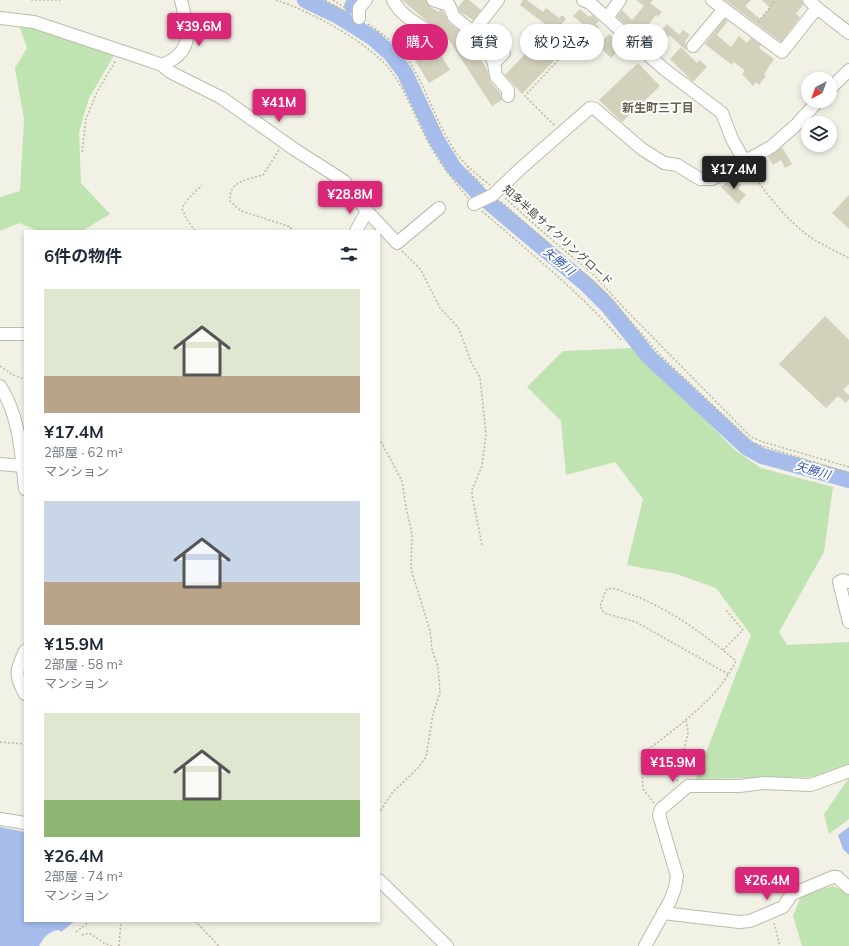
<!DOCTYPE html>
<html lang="ja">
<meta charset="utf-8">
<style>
body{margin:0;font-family:Mulish,"Noto Sans JP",sans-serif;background:#f2f2f3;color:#1f2937;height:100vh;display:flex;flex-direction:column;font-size:15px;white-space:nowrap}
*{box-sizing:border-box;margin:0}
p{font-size:13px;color:#747a83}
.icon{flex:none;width:22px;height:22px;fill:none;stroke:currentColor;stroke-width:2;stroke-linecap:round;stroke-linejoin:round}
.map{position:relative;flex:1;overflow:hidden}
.drawer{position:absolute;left:24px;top:230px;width:356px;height:692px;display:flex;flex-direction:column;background:#fff;border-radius:0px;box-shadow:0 2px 6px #0003}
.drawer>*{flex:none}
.hud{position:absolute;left:392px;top:24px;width:380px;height:36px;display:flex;gap:8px}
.needle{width:26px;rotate:221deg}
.controls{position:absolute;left:801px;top:72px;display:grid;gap:8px}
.controls a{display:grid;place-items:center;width:36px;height:36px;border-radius:50%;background:#fff;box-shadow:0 2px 6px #0003;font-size:20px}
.price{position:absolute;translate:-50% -34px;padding:0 9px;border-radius:4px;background:#db2777;color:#fff;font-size:13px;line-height:26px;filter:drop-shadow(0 1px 2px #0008)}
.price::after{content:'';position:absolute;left:50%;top:24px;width:12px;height:9px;margin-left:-6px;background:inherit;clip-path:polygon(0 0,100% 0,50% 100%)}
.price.active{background:#222;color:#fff}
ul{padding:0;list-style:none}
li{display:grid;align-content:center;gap:8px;height:212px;padding:0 20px}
li span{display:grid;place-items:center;height:124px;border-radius:0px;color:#555}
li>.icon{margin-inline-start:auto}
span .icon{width:72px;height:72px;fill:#fffc;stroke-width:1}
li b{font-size:17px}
h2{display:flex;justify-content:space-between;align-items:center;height:48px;padding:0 20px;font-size:17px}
.chip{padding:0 14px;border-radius:18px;background:#fff;box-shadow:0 2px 6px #0003;font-size:14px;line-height:36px}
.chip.active{background:#db2777;color:#fff}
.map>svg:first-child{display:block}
.green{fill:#c0e3b2}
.water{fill:#a6bdeb}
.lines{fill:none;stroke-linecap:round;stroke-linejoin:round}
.river{stroke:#a6bdeb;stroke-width:16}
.building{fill:#d3d0bc}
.minor-casing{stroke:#bdbbaa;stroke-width:14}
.path{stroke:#bdba9c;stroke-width:1.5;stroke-dasharray:2 2;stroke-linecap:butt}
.minor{stroke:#fff;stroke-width:12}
.labels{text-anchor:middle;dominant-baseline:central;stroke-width:3.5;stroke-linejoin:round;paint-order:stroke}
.street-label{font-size:11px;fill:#444236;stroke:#fff}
.neighbourhood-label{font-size:12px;font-weight:bold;fill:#66634e;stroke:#fff}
.water-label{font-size:12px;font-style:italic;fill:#375ba8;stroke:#fff}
</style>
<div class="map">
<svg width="849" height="946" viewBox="0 0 849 946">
<rect width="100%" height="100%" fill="#f2f1e6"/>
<g class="green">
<polygon points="19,25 116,52 89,98 79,132 81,183 110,214 82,231 39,231 19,223 0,231 0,197 20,191 24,120 15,68 27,48"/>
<polygon points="634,348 735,450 761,468 833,487 824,552 779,632 787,645 849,642 849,776 696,779 751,635 716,588 676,574 627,565 643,499 615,462 566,475 561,421 527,387 563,351"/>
<polygon points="849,778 849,819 829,834 824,814"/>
<polygon points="833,886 849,894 849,946 802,946 793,916 801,896"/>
</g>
<g class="water">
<path d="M0 827 25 832V921H75L61 932 59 930C49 931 44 937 39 946H0Z"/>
<polygon points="849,827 849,855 843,849 838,835"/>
</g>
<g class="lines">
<g class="river">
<polyline points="305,0 338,16 373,38 391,54 405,73 436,139 454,168 480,195 587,285 608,306 649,357 746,447 762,456 849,480"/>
<polyline points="352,6 359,0"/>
</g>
</g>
<g class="building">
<polygon points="402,0 426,0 430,7 439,12 440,10 443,11 449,23 460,31 465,40 467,39 487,69 490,81 500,93 502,100 492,106 447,37 439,30 431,38 450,70 429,83 398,33 408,27 417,33 420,38 429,35 434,29 429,23"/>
<polygon points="464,0 469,0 481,10 473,20 460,12 458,7"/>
<polygon points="523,0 527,0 543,12 546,8 559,18 562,15 566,19 550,37 564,50 522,94 505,75 550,28 520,5"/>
<polygon points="636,0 653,0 650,3 662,12 658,17 656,15 648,25 658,34 667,24 679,35 683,30 690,35 685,41 687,51 669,35 655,51 617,17 623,8 622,10 632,20 644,6"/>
<polygon points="725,0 751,0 745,6 760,19 770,8 762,0 802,0 803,5 796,14 800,17 781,42"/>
<polygon points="580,9 589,17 592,15 599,21 596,24 598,26 592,32 573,16"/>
<polygon points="725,19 728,21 717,35 731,47 739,36 747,43 751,38 761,45 759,48 774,59 764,74 766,76 759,85 756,82 753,86 742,74 745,71 734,62 732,65 705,44"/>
<polygon points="489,24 495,29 488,38 483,32"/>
<polygon points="609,34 618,42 620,39 624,44 611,58 598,45"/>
<polygon points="681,47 697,63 700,60 707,67 693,82 670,59"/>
<polygon points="638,63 660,86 622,122 599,100"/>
<polygon points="782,147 792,164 785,168 781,160 773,165 768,157"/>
<polygon points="732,177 741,185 738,188 746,195 738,204 721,187"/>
<polygon points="849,195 849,229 832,213"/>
<polygon points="825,316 849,340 849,384 843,390 849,395 849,399 846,403 838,396 826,408 779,364"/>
</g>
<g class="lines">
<g class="minor-casing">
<g id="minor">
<path d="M393 0C400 14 413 21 425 29"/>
<polyline points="433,0 449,5 454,17 473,32"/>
<polyline points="583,0 590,3 664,69 722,113 732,139 745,162"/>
<polyline points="712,0 782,52 817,8"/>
<polyline points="809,0 817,8 849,33"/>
<polyline points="0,18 34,22 142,58 162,65 170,72 222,98 294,149 344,181 367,211 397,243 439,208"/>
<polyline points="359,18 359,8 366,0"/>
<polyline points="607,18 620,0"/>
<polyline points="693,46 724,9"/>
<polyline points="504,53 494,63 496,76 508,90 508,96"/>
<polyline points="494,63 488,50 473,32 498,0"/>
<path d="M162 65C196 51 188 30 181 0"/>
<polyline points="830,89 849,70"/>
<polyline points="474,204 493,195 520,169 590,108 595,109 642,149 664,163 677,165 700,179 712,179 771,147 796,125 818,101"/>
<polyline points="356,231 367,211"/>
<polyline points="0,334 25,334"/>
<path d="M0 386C20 417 21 454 25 489"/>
<polyline points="0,464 22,466"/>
<polyline points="849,582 843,580 839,582 849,622"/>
<path d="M25 651C16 670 14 675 25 694"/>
<polyline points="0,819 25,823"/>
<polyline points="379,880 447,946"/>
<polyline points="663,913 739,922 750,921 783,907 792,894 833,877 837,877 849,888"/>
<polyline points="645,946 670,901 675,888 677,876 659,815 661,809 688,786 739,786 764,783 811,785 849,771"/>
</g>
</g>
<g class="path">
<polyline points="31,0 61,0"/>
<path d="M276 0C310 11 370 43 391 71 406 92 415 116 426 138 437 160 452 179 468 198"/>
<polyline points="325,0 348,13"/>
<polyline points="333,0 350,11"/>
<polyline points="758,22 776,0"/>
<path d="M368 24C385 35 401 48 412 66 428 93 437 124 455 151 464 164 477 175 490 185"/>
<polyline points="554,125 525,96 561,57 600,25"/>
<path d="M279 150 263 175C249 179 228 181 230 201L241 211 291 227 290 231"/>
<polyline points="82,152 86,119 97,92 116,60"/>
<polyline points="467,166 470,173 485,187"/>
<path d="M750 170C767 195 788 222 813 239 825 246 837 252 849 258"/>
<polyline points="505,198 552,240 594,275 623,307 751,437 763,442 849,467"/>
<polyline points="501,202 605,292 663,358 753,443 849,473"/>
<path d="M482 211C530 253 580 292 621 340"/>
<polyline points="195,231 186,218 182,208 188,199 202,185"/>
<polyline points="402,251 421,270 440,308 458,327 472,364 480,377 486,435 482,466 472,490 472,495 482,545"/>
<polyline points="0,366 13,375 25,379"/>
<polyline points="379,438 402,481 406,507 412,534 411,564 412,572 430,631 432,649 438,667 440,692 433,714 426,757 418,768 392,793 379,813"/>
<polyline points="723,650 743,630 725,609"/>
<polyline points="0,742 25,744"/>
<polyline points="677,781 688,733 686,720"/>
<path d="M654 803 643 789 641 756C648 748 659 742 667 735 695 713 720 693 736 661 703 633 667 607 627 593 620 591 613 586 606 590L600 606 604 613 636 622 728 674"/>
<polyline points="195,921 219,946"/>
<polyline points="774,923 780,946"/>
<polyline points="76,932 90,921"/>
<polyline points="82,935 89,933 104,943 112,946"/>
<polyline points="119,946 121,921"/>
</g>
<use href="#minor" class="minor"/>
</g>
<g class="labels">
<g class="street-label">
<text transform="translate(558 235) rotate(42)">知多半島サイクリングロード</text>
</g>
<g class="neighbourhood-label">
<text x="658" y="107">新生町三丁目</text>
</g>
<g class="water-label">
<text transform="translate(559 261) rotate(40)">矢勝川</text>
<text transform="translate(813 470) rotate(16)">矢勝川</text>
</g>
</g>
</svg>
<div class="controls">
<a><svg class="needle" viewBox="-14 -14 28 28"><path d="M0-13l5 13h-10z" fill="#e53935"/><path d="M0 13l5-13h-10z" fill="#747a83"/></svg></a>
<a><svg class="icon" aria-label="layers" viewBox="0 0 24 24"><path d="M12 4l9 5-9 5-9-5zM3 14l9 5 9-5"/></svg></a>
</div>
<b class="price" style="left:199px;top:47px">¥39.6M</b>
<b class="price" style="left:279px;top:123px">¥41M</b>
<b class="price active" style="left:734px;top:190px">¥17.4M</b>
<b class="price" style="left:350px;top:215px">¥28.8M</b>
<b class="price" style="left:673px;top:783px">¥15.9M</b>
<b class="price" style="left:767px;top:901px">¥26.4M</b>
<div class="hud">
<a class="chip active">購入</a>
<a class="chip">賃貸</a>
<a class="chip">絞り込み</a>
<a class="chip">新着</a>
</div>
<section class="drawer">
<h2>6件の物件<svg class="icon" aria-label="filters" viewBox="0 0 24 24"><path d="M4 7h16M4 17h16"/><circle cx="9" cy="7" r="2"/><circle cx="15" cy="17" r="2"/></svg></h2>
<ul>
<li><span style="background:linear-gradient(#dfe7d0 70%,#b9a48a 0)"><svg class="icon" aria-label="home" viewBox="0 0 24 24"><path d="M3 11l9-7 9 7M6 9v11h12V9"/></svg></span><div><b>¥17.4M</b><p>2部屋 · 62 m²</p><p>マンション</p></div></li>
<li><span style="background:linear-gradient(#c9d6e8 65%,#b9a48a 0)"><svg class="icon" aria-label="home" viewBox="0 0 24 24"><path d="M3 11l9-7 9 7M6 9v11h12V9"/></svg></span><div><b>¥15.9M</b><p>2部屋 · 58 m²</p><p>マンション</p></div></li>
<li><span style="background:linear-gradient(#dfe7d0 70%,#8fb573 0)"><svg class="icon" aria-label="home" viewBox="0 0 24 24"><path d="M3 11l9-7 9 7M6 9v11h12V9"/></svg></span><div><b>¥26.4M</b><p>2部屋 · 74 m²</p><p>マンション</p></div></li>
</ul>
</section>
</div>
